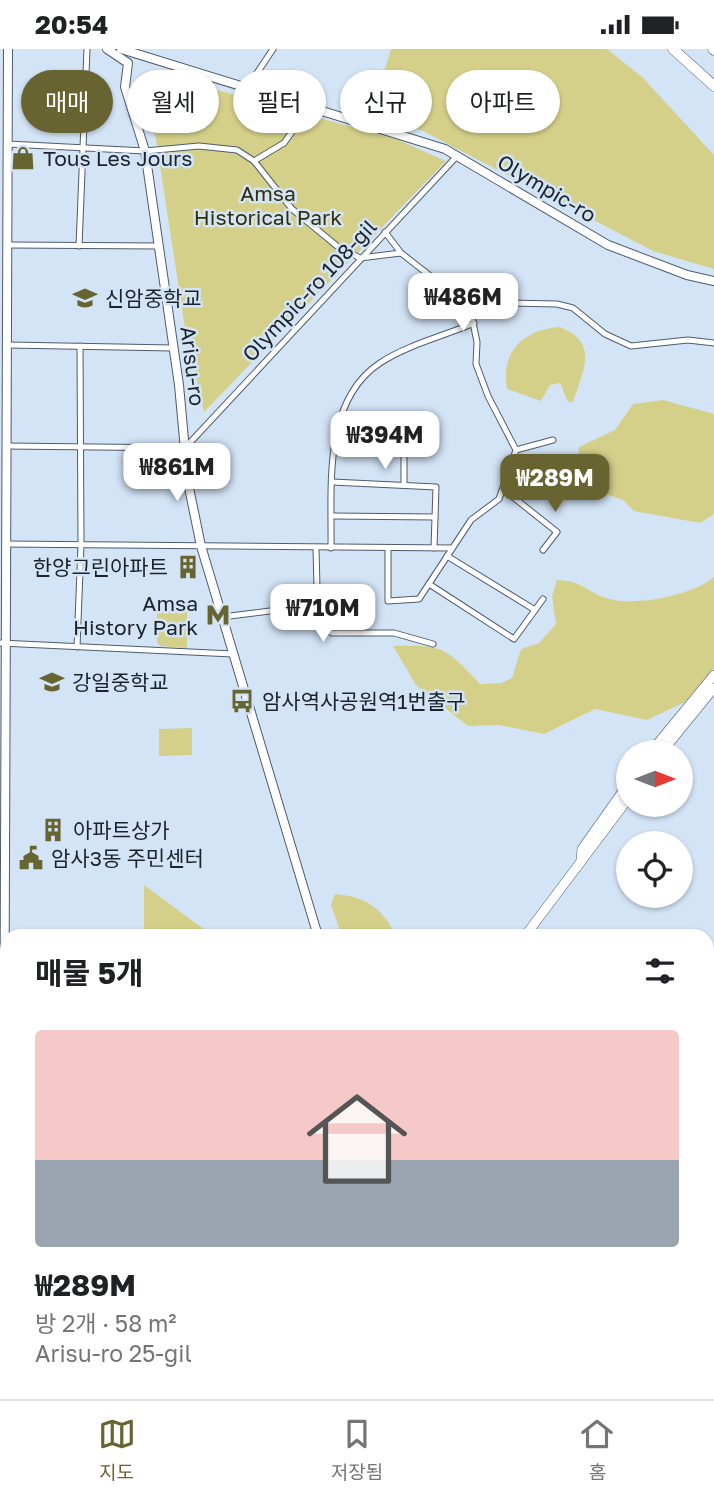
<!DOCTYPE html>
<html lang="ko">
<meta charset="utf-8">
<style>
body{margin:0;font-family:"Golos Text","Noto Sans KR",sans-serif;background:#f6f6f6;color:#202124;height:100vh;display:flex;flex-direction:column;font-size:26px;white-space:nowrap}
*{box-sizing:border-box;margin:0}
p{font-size:23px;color:#757577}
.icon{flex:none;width:38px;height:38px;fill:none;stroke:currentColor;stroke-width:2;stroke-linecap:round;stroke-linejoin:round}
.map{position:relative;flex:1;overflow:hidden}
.side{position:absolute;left:0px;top:880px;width:714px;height:471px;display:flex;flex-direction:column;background:#fff;border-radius:21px 21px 0 0;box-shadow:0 2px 5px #0004}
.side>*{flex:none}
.banner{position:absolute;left:21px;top:21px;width:672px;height:63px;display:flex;gap:14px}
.needle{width:46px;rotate:90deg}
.controls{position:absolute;left:616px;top:691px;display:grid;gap:14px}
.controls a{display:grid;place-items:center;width:77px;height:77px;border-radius:50%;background:#fff;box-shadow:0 2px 5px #0004;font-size:35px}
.price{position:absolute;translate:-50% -60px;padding:0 16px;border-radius:14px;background:#fff;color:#222;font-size:23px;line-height:46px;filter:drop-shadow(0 2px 4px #0008)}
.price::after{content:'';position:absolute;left:50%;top:42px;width:21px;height:16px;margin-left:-10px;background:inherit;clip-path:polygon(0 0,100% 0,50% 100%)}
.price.selected{background:#686431;color:#fff}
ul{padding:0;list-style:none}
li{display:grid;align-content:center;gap:14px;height:371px;padding:0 35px}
li span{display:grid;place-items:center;height:217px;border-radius:7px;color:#555}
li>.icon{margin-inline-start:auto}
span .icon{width:126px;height:126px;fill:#fffc;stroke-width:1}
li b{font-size:30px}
h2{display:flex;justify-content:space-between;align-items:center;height:84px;padding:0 35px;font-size:30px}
.chip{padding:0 24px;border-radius:32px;background:#fff;box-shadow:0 2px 5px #0004;font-size:24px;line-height:63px}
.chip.selected{background:#686431;color:#fff}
.status{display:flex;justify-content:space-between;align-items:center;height:49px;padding:0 35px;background:#fff;direction:ltr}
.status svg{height:19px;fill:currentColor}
.menu{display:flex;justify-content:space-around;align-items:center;height:98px;border-top:2px solid #e0e0e0;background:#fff;font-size:19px;color:#757577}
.menu a{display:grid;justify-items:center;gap:4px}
.menu .selected{color:#686431}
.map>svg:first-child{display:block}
.green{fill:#d5d089}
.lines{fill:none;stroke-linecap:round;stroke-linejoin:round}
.street-casing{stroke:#4e5c6c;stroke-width:7}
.secondary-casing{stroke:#4e5c6c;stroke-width:10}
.primary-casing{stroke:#4e5c6c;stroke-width:10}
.highway-casing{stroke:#4e5c6c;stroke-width:11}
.street{stroke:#fff;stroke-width:5}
.secondary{stroke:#fff;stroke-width:8}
.primary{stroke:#fff;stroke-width:9}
.highway{stroke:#fff;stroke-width:10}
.labels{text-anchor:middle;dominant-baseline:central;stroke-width:5;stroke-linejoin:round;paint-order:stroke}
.poi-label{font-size:21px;fill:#1c2229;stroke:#d3e4f7;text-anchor:start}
.street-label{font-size:21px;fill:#1c2229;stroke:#d3e4f7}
.park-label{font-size:21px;fill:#322e08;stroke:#d3e4f7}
</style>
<div class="status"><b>20:54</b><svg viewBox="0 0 49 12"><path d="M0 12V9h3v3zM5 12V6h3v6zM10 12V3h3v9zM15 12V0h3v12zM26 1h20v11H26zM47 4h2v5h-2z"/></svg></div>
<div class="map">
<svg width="714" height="1350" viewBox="0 0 714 1350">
<rect width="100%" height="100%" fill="#d3e4f7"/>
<g class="green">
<polygon points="391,0 607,0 642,28 714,106 714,220 653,202 423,82 372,64"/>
<polygon points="155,24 396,90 446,112 204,363 185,279 156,91 142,43 143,34"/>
<path d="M559 278C600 292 583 322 573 353H568L560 334 550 336 541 352 507 340C500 302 524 281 559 278Z"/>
<polygon points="663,351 714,365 714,465 700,474 634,462 623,451 586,438 578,413 579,398 615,381 633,355"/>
<path d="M714 528V619L685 653 647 671 595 660 544 685 499 676 468 677 416 636 393 597C444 596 445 598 480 635L501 634 512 629 521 600 539 594 556 575 552 547 557 531C582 532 583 540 603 548 630 559 692 547 714 528Z"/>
<polygon points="157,560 187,563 187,599 160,597 157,593"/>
<polygon points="192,679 192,706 159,707 159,680"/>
<polygon points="144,836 205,881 197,887 144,887"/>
<path d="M335 845C367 848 380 858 397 887H342L331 856Z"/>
<polygon points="707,1150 714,1166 714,1279 707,1277"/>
</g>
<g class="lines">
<g class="street-casing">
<g id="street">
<polyline points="247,39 273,0"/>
<polyline points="8,95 145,102 199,97 237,101 254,112 292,160 337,197 360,209 401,204 465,254 471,264 477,293 476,315 488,347 516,401"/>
<polyline points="254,112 284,94 309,59"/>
<polyline points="385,183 401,204"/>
<polyline points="9,196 159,197"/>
<polyline points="79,197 87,0"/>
<polyline points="465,253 557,255 573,259 605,285 631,297 688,291 714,294"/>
<polyline points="8,296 173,299"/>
<polyline points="6,397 185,399 457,107"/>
<polyline points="336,400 404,404 404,436"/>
<polyline points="332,433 436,438 434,499"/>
<polyline points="503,440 557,483 543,501"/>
<polyline points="332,467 435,468"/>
<polyline points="6,495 452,499"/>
<path d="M331 499C332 439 322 352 380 314 407 296 444 287 474 274"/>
<polyline points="388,499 388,552 419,550 471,471 499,450 516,401 553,391"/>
<polyline points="447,507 535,561"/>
<polyline points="429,535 514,590 543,550"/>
<polyline points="302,558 317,539 316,499"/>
<polyline points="222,568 302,558 332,584 394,584 433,595"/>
<polyline points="0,594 233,605"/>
<polyline points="77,598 81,496 80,297"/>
<polyline points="255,1344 255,1350"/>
<polyline points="153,1350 153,1344"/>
<polyline points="406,1350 411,1344"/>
</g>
</g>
<g class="secondary-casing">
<g id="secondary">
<polyline points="107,0 128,14 125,38 145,102 179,336 188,434 201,497 318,887"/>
<polyline points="121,0 445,100 608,196 687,226 714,232"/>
<polyline points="595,1344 598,1350"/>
<polyline points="3,1350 8,0"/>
</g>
</g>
<g class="primary-casing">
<g id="primary">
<polyline points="650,704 714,626"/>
<polyline points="661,704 714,639"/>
<polyline points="581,810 582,800 628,735"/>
<polyline points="525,887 628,750"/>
<polyline points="0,1073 7,1074"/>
</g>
</g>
<g class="highway-casing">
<g id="highway">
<polyline points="673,0 714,37"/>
<polyline points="713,0 714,1"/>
</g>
</g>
<use href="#street" class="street"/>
<use href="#secondary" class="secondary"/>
<use href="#primary" class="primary"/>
<use href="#highway" class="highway"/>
</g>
<defs>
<g id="shop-bare" transform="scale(1.89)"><path d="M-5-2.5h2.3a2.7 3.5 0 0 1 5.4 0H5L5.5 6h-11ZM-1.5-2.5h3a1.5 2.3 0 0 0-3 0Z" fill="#686431" stroke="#d3e4f7" stroke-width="2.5" paint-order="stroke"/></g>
<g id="school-bare" transform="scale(1.89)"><path d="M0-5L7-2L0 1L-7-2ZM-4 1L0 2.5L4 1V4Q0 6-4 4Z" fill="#686431" stroke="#d3e4f7" stroke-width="2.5" paint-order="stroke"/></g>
<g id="building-bare" transform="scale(1.89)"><path d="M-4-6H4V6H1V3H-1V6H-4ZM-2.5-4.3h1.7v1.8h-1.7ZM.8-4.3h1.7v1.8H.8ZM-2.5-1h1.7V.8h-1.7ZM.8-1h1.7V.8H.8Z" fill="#686431" stroke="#d3e4f7" stroke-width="2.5" paint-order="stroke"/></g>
<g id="metro-bare" transform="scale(1.89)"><path d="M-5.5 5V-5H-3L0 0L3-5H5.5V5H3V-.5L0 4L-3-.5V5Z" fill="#686431" stroke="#d3e4f7" stroke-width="2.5" paint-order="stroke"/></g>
<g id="bus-bare" transform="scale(1.89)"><path d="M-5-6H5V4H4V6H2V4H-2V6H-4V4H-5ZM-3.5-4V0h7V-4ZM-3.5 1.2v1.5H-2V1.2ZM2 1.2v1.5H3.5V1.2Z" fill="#686431" stroke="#d3e4f7" stroke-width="2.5" paint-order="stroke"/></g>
<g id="civic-bare" transform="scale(1.89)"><path d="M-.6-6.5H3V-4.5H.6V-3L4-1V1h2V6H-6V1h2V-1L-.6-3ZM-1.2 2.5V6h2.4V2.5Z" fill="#686431" stroke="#d3e4f7" stroke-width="2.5" paint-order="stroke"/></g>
</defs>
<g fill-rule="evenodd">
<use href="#shop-bare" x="23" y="109"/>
<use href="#school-bare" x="85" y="249"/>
<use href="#building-bare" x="188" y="518"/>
<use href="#metro-bare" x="218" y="566"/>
<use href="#school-bare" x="52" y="633"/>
<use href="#bus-bare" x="242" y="652"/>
<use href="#building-bare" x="53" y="781"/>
<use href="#civic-bare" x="31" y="809"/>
</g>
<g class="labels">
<g class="poi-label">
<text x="43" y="109">Tous Les Jours</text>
<text x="105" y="249">신암중학교</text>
<text x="168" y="518" text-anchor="end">한양그린아파트</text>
<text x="198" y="554" text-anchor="end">Amsa<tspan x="198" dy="24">History Park</tspan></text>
<text x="72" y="633">강일중학교</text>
<text x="262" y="652">암사역사공원역1번출구</text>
<text x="73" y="781">아파트상가</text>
<text x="51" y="809">암사3동 주민센터</text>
</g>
<g class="street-label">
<text transform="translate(547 139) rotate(31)">Olympic-ro</text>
<text transform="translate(309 241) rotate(-47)">Olympic-ro 108-gil</text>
<text transform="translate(193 317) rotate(83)">Arisu-ro</text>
</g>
<g class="park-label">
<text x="268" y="144">Amsa<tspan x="268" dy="24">Historical Park</tspan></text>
</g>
</g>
</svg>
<div class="controls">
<a><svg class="needle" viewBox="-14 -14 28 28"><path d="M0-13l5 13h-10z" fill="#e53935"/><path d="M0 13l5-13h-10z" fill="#757577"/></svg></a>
<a><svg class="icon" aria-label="locate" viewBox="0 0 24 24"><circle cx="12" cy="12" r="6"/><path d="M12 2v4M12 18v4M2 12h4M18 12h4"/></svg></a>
</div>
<b class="price" style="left:463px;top:284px">₩486M</b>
<b class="price" style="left:385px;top:422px">₩394M</b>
<b class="price" style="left:177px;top:454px">₩861M</b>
<b class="price selected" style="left:555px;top:465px">₩289M</b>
<b class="price" style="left:323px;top:595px">₩710M</b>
<div class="banner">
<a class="chip selected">매매</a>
<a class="chip">월세</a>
<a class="chip">필터</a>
<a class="chip">신규</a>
<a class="chip">아파트</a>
</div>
<section class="side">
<h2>매물 5개<svg class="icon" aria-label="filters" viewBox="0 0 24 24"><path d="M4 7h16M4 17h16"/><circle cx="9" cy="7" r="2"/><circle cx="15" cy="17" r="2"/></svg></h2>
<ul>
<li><span style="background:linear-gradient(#f6c9c9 60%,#9aa5b1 0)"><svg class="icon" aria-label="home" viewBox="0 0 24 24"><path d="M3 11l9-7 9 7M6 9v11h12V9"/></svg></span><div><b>₩289M</b><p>방 2개 · 58 m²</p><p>Arisu-ro 25-gil</p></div></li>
</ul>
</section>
</div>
<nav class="menu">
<a class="selected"><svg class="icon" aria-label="map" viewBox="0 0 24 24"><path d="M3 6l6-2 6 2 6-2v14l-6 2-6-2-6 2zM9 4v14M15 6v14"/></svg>지도</a>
<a><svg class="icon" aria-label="saved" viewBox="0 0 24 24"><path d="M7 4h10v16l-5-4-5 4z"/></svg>저장됨</a>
<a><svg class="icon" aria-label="home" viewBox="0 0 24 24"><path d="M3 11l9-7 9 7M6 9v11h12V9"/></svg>홈</a>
</nav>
